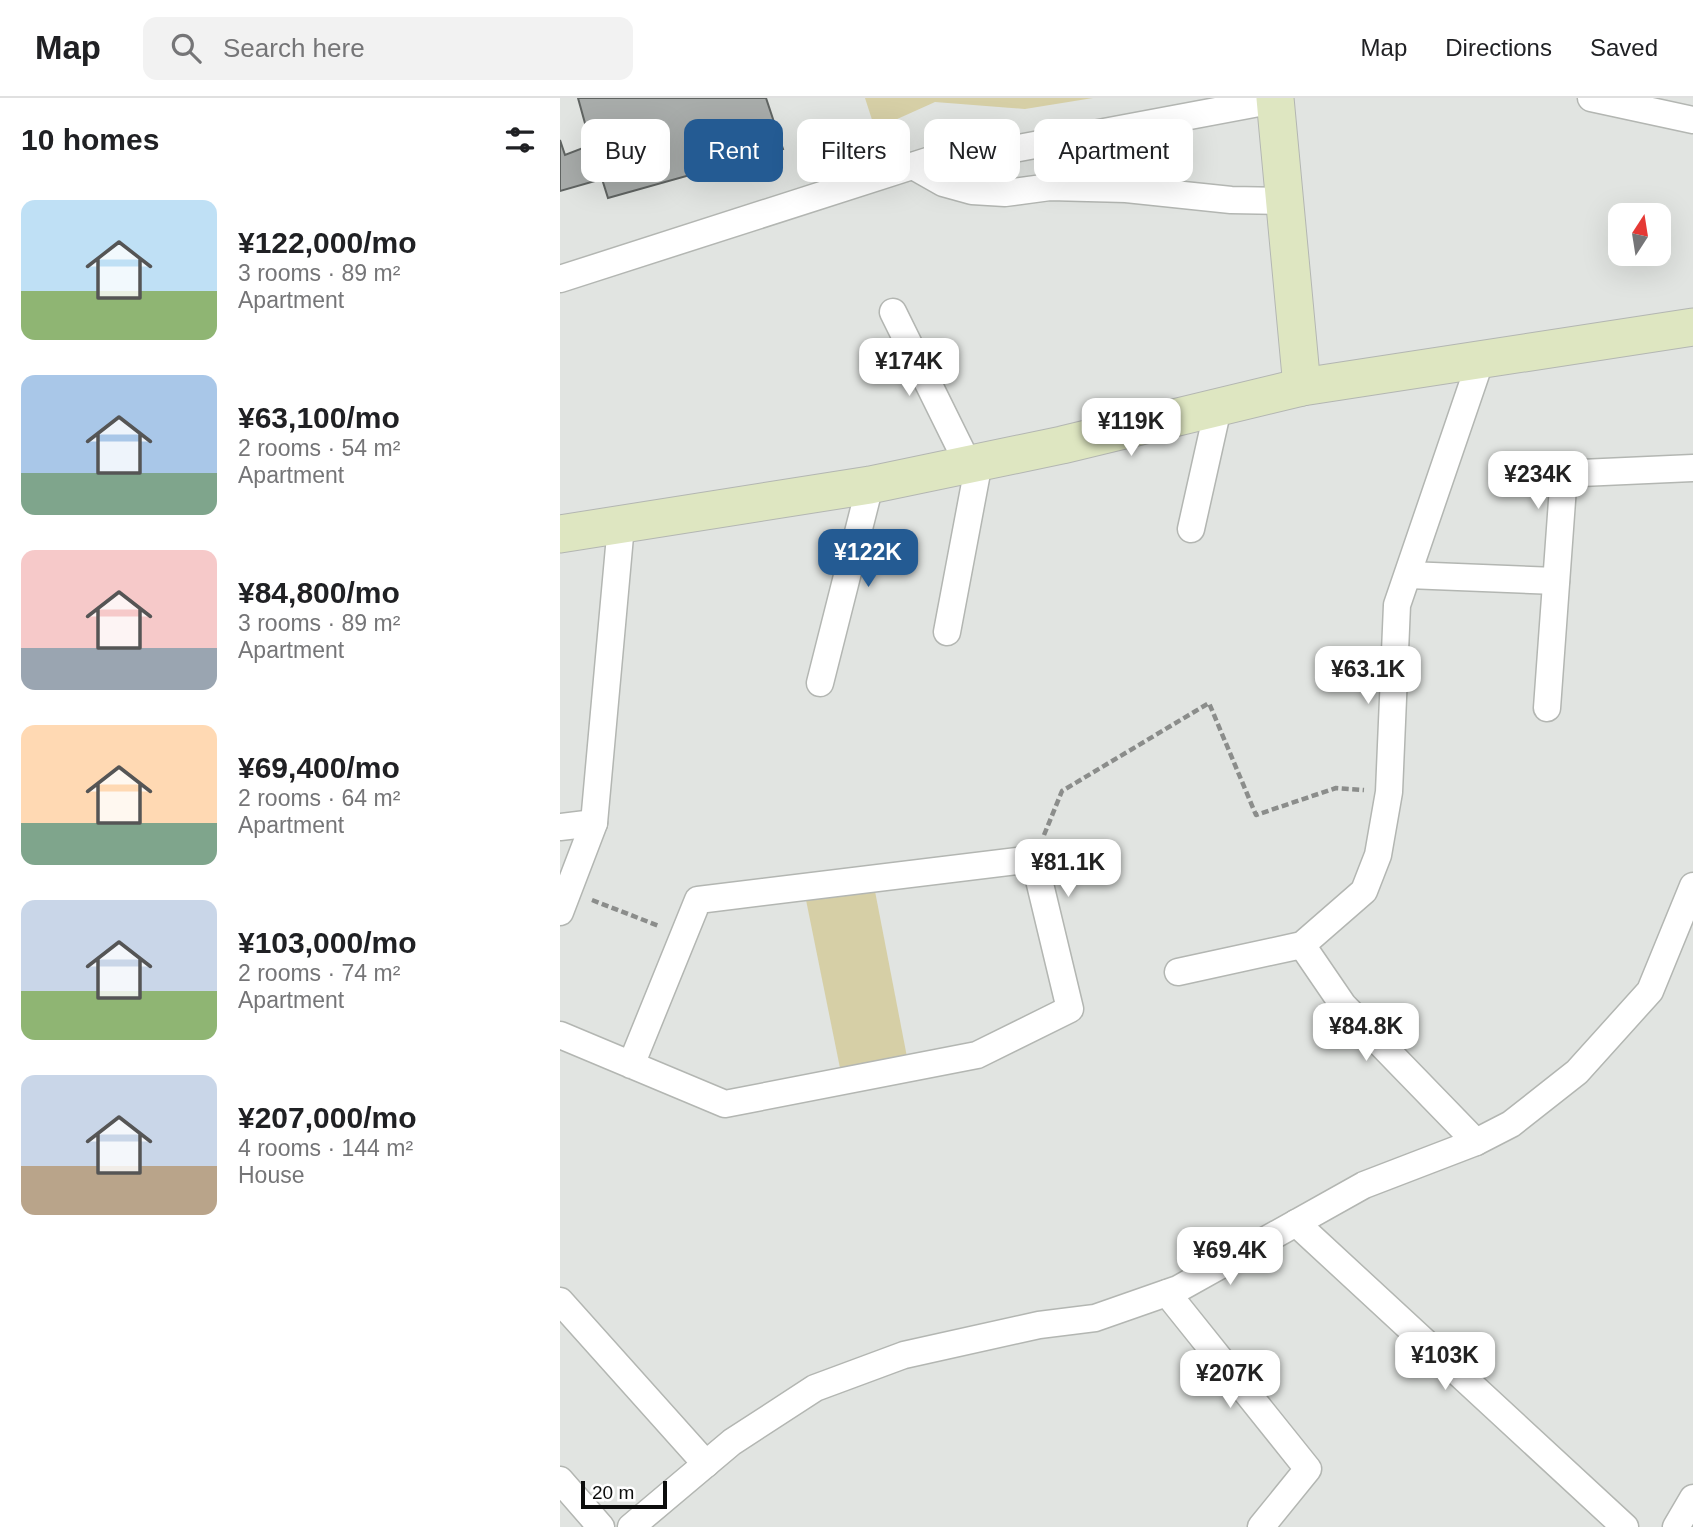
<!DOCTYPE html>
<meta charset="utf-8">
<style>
body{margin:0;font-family:Arial,sans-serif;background:#f2f2f2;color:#202124;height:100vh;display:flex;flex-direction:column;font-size:26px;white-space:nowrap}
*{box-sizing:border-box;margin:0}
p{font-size:23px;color:#757577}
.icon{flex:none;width:38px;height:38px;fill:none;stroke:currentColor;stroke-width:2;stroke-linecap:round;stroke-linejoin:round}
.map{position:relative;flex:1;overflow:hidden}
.drawer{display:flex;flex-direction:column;background:#fff;width:560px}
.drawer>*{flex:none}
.banner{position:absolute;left:21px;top:21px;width:665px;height:63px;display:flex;gap:14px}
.needle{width:46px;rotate:12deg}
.fabs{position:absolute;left:1048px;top:105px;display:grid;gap:14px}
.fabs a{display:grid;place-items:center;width:63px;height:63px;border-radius:14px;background:#fff;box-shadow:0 7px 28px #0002;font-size:35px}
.scale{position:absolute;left:21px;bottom:18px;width:86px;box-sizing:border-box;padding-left:7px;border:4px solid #0c0d0c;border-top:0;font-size:19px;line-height:24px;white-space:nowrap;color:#0c0d0c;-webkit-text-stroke:5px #fff;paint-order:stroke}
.price{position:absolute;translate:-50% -60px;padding:0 16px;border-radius:14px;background:#fff;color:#222;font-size:23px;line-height:46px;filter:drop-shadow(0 2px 4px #0008)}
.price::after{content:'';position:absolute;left:50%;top:42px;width:21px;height:16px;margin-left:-10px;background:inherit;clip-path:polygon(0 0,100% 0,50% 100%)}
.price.selected{background:#245b93;color:#fff}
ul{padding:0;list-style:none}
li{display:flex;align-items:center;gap:21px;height:175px;padding:0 21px}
li span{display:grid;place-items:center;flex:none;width:196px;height:140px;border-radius:14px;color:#555}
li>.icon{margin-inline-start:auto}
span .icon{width:84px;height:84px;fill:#fffc;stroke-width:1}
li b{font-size:30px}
h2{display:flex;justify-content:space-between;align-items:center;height:84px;padding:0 21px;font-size:30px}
.chip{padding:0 24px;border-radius:14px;background:#fff;box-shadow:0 7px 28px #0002;font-size:24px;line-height:63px}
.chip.selected{background:#245b93;color:#fff}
header{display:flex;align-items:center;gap:42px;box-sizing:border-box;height:98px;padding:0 35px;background:#fff;border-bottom:2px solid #e0e0e0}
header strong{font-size:33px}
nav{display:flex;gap:38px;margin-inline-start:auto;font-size:24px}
.search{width:490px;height:63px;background:#f2f2f2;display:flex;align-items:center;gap:18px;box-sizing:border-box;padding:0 24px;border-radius:14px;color:#757577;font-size:26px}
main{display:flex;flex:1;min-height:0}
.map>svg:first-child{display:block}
.green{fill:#d6cfa6}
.building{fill:#a8acaa;stroke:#606462;stroke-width:2}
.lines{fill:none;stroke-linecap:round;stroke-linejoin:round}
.street-casing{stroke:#b3b6b2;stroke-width:29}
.secondary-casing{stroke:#b3b6b2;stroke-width:39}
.path{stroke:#8b8d8b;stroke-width:4.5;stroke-dasharray:7 3.5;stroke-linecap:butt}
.street{stroke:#fff;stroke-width:26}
.secondary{stroke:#dee6c1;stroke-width:37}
</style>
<header>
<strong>Map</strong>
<div class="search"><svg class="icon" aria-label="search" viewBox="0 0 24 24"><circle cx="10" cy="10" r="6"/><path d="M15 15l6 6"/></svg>Search here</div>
<nav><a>Map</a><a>Directions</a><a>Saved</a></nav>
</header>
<main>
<section class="drawer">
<h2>10 homes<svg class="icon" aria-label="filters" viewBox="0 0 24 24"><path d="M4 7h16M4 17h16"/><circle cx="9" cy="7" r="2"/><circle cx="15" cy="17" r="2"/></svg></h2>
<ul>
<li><span style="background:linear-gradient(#bfe0f5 65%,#8fb573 0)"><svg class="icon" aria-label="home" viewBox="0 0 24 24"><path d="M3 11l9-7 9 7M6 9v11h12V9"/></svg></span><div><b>¥122,000/mo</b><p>3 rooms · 89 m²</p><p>Apartment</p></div></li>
<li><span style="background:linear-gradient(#a9c7e8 70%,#7fa58c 0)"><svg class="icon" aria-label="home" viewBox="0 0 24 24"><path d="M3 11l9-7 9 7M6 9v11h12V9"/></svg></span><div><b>¥63,100/mo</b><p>2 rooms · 54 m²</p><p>Apartment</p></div></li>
<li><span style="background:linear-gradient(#f6c9c9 70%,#9aa5b1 0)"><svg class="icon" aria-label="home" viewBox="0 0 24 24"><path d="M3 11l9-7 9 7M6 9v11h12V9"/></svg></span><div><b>¥84,800/mo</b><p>3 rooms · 89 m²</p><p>Apartment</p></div></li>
<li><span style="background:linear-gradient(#ffd9b3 70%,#7fa58c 0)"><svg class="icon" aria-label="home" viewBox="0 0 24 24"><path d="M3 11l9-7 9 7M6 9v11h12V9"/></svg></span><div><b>¥69,400/mo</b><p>2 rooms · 64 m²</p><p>Apartment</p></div></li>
<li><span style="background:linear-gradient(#c9d6e8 65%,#8fb573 0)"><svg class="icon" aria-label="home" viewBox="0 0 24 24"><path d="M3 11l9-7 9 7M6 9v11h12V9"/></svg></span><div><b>¥103,000/mo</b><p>2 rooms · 74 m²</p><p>Apartment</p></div></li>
<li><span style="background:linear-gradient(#c9d6e8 65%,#b9a48a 0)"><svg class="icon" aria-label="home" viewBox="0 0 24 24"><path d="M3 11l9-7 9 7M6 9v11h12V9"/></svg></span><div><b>¥207,000/mo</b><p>4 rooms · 144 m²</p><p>House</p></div></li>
</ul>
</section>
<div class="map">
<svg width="1133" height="1429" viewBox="0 0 1133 1429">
<rect width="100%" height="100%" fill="#e1e4e1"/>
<g class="green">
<polygon points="305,0 533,0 465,11 375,4 315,31"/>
<polygon points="314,788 347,959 280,970 245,797"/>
</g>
<polygon class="building" points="18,0 206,0 223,51 48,100 42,81 0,93 0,42 5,57 31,47"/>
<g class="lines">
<g class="street-casing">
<g id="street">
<polyline points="1031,0 1133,22"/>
<polyline points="353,68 383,85 412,93 445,95 490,89 566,91 671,102 725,103"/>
<polyline points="0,181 377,60 432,55 715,2"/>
<polyline points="333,214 408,366"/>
<polyline points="631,431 658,310"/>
<polyline points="848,477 996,483"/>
<polyline points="387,534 419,364"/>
<polyline points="260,585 310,387"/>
<polyline points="987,610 1003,389 1021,375 1133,370"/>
<polyline points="0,729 34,725"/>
<polyline points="0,814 34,725 61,427"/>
<polyline points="742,847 783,907 916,1044"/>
<polyline points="618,874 742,847 804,793 818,757 829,694 837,507 920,264"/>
<polyline points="0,937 165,1006 417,957 510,911 474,761 138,802 71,967"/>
<polyline points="736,1125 1065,1429"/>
<polyline points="607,1195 748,1371 701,1429"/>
<polyline points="0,1203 146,1366"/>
<polyline points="0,1382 41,1429"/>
<polyline points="71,1429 172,1344 255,1290 344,1257 479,1227 535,1220 618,1191 804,1087 916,1044 951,1026 1017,974 1090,893 1133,788"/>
<polyline points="1116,1429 1133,1400"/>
</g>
</g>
<g class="secondary-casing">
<g id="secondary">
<polyline points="715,0 742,289"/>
<polyline points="0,436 310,387 502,347 742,289 1133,229"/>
</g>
</g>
<g class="path">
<polyline points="484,737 502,693 649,605 696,717 776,690 804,692"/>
<polyline points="32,802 99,828"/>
</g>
<use href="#street" class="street"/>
<use href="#secondary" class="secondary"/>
</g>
</svg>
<div class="fabs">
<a><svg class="needle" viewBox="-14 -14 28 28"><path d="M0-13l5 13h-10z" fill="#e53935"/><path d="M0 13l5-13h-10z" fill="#757577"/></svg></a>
</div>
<div class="scale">20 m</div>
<b class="price" style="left:349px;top:300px">¥174K</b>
<b class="price" style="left:571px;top:360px">¥119K</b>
<b class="price" style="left:978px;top:413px">¥234K</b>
<b class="price selected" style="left:308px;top:491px">¥122K</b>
<b class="price" style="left:808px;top:608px">¥63.1K</b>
<b class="price" style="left:508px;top:801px">¥81.1K</b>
<b class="price" style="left:806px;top:965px">¥84.8K</b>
<b class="price" style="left:670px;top:1189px">¥69.4K</b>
<b class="price" style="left:885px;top:1294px">¥103K</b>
<b class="price" style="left:670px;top:1312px">¥207K</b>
<div class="banner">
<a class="chip">Buy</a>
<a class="chip selected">Rent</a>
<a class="chip">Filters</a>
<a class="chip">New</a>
<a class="chip">Apartment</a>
</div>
</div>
</main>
